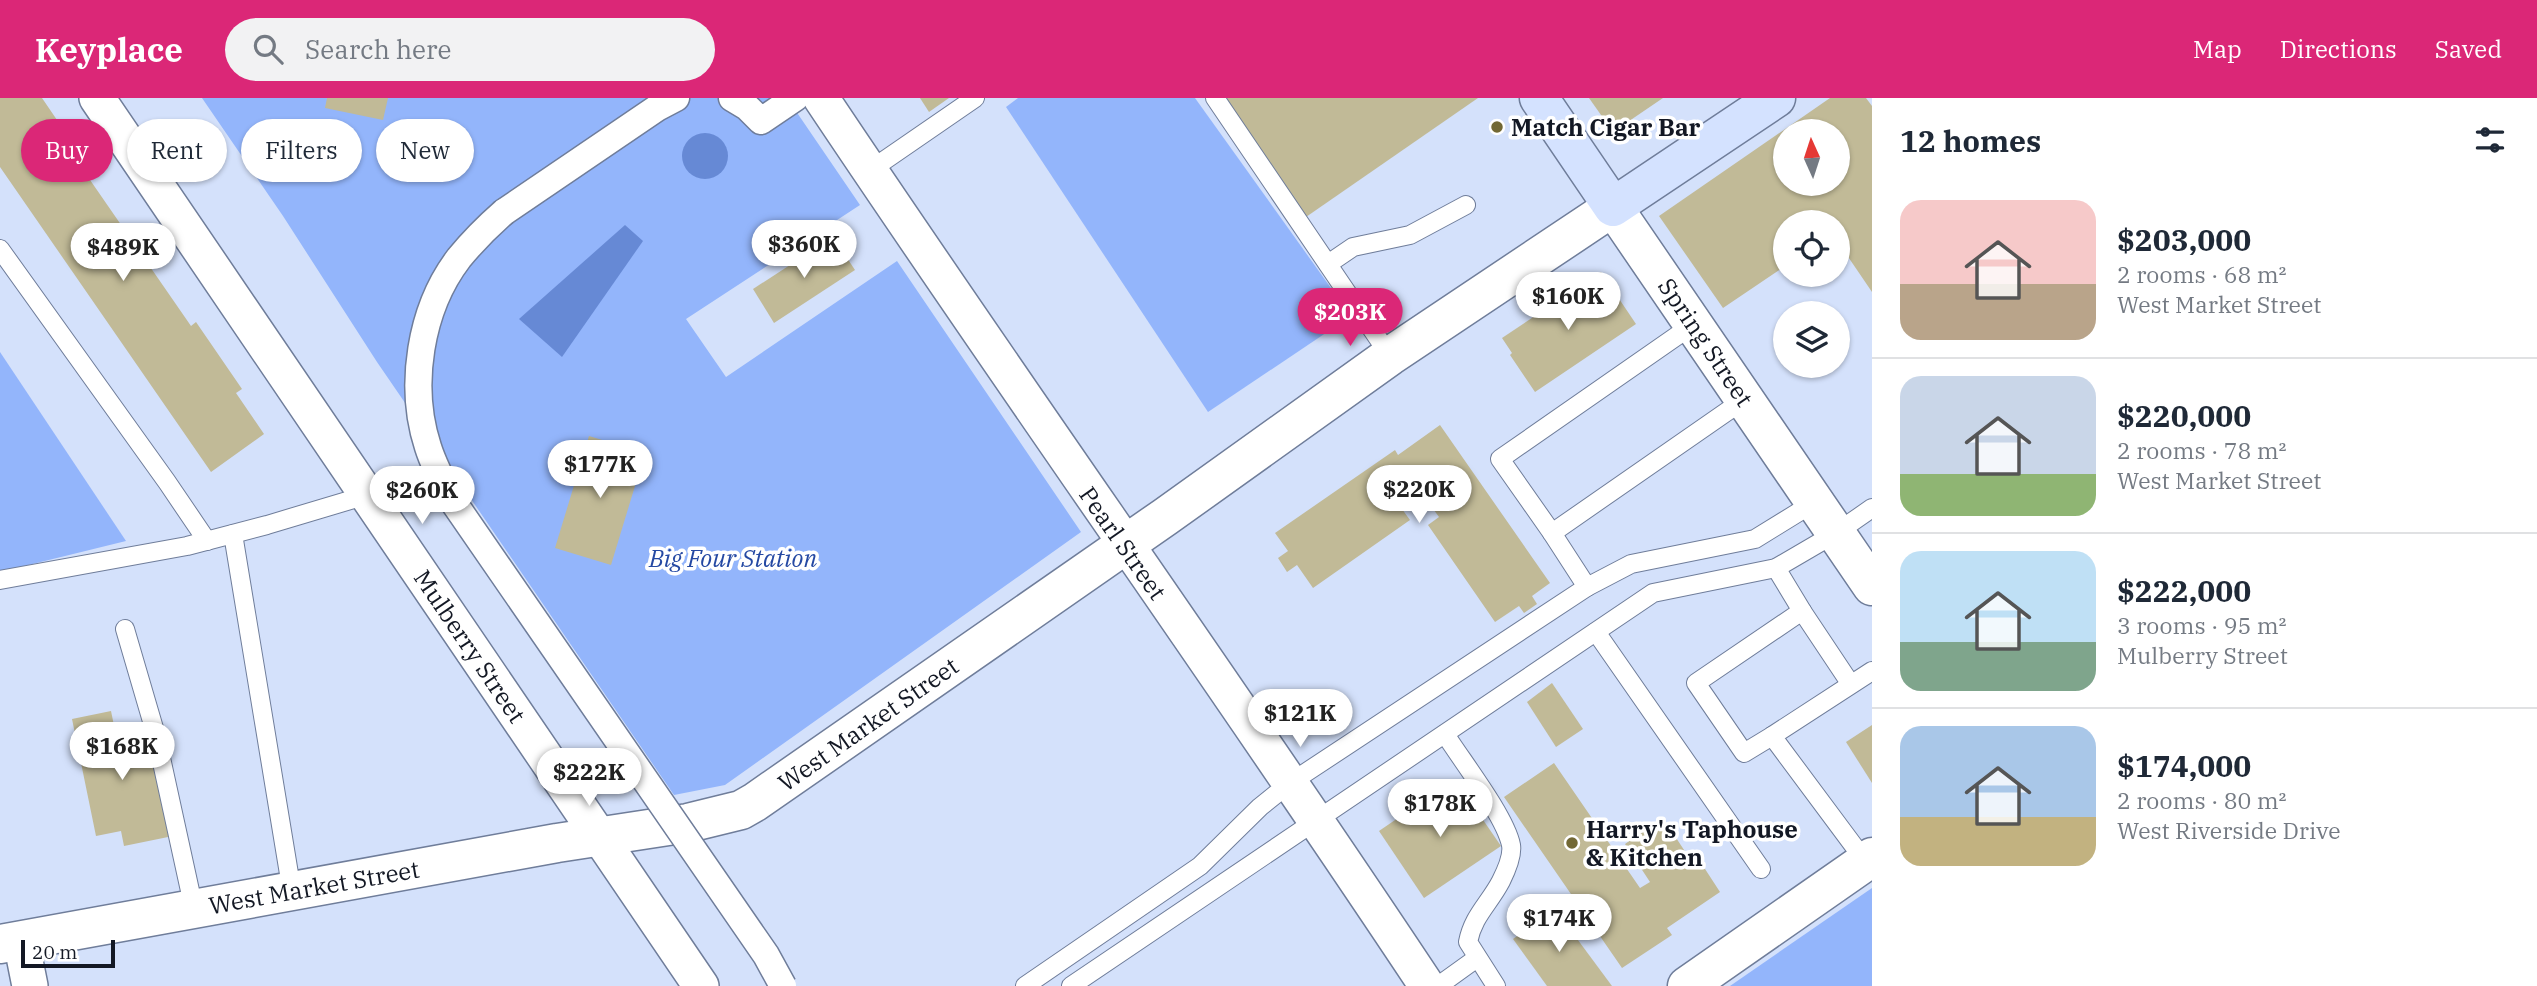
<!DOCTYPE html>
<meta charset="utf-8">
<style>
body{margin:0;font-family:"IBM Plex Serif",serif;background:#f2f2f3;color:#1f2937;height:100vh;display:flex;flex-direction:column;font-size:26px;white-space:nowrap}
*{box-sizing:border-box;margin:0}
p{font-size:23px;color:#747a83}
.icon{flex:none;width:38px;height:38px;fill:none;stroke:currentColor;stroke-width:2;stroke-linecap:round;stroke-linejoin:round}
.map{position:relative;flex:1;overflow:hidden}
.drawer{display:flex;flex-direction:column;background:#fff;width:665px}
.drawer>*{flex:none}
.banner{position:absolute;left:21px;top:21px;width:665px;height:63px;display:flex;gap:14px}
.needle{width:46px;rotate:357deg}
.fabs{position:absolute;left:1773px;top:21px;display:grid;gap:14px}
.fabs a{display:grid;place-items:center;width:77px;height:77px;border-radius:50%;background:#fff;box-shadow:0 2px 5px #0004;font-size:35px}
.scale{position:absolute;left:21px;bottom:18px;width:94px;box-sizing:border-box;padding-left:7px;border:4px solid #131824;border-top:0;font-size:19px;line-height:24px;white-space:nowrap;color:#131824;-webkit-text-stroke:5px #fff;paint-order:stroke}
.price{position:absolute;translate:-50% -60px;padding:0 16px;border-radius:24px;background:#fff;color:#222;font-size:23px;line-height:46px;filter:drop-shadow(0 2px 4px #0008)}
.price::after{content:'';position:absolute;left:50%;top:42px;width:21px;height:16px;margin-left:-10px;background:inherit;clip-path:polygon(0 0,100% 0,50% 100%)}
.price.current{background:#db2777;color:#fff}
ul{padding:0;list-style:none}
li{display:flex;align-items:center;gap:21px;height:175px;padding:0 28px}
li+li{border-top:2px solid #e0e1e3}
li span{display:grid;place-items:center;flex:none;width:196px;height:140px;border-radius:21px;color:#555}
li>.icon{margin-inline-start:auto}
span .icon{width:84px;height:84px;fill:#fffc;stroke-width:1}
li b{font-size:30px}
h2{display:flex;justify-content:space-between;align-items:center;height:84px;padding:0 28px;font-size:30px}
.pill{padding:0 24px;border-radius:32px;background:#fff;box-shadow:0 2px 5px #0004;font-size:24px;line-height:63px}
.pill.current{background:#db2777;color:#fff}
header{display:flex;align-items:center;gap:42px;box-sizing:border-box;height:98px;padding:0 35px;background:#db2777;color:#fff}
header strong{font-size:33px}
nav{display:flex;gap:38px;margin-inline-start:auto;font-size:24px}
.search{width:490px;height:63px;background:#f2f2f3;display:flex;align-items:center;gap:18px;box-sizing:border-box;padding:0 24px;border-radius:38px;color:#747a83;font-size:26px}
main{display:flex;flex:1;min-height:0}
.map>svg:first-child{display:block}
.green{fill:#93b5fb}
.water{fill:#6689d5}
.building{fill:#c1ba97;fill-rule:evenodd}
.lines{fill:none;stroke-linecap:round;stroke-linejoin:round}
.service-casing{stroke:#6f7d9a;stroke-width:20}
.pedestrian-casing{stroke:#6f7d9a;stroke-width:29}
.minor-casing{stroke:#6f7d9a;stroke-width:38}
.tertiary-casing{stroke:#6f7d9a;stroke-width:41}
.secondary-casing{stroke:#6f7d9a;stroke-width:41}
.service{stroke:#fff;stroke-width:18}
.pedestrian{stroke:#fff;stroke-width:26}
.minor{stroke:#fff;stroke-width:35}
.tertiary{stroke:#fff;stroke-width:38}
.secondary{stroke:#d4e2ff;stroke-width:38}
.pedestrian-bridge-casing{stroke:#6f7d9a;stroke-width:29;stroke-linecap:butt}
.pedestrian-bridge{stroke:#fff;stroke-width:26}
.poi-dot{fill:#726834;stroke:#fff;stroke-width:2.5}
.labels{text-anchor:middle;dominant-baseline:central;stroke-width:7;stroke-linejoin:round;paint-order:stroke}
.poi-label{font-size:24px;font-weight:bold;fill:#131824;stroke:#fff;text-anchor:start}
.street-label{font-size:24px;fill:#131824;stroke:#fff}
.park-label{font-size:24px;font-style:italic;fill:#2549a3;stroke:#fff}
</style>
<header>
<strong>Keyplace</strong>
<div class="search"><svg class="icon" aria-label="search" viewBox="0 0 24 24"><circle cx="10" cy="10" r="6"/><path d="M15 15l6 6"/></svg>Search here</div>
<nav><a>Map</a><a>Directions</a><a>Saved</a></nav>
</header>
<main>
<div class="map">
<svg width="1872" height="888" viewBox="0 0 1872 888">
<rect width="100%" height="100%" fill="#d4e1fb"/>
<g class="green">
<polygon points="202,0 787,0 860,107 686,221 726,279 897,163 1081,434 725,687 674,697 377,264 283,118"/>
<polygon points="1018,0 1195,0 1351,218 1208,314 1006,9"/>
<polygon points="0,254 126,443 0,474"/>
<polygon points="1872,790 1872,888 1730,888"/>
</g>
<g class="water">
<circle cx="705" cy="58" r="23"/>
<polygon points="625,127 643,143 562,259 519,221"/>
</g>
<g class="building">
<polygon points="0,0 42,0 85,63 79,66 191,228 196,224 242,291 236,295 264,336 211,374 0,69"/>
<polygon points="327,0 388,0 383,22 325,10"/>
<polygon points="920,0 949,0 929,14"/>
<polygon points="1226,0 1478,0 1306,119"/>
<polygon points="1589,0 1663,0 1613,34"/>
<path d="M1830 0H1866L1872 8V194L1838 144V124H1785V168L1723 210 1659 118ZM1785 33H1838V86H1785Z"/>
<polygon points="833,139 855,172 774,225 753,191"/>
<polygon points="1601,174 1636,226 1535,294 1510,257 1512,255 1502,240"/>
<polygon points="1440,327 1550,485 1532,498 1537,506 1524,515 1519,508 1495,524 1428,427 1439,419 1423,397 1402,411 1410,422 1313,490 1297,467 1287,474 1278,460 1288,453 1275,435 1395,352 1398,357"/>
<polygon points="589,338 645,355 611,467 555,450"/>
<polygon points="1552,585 1583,631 1556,649 1527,604"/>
<polygon points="111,613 118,647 153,640 173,738 124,748 121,733 96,738 72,621"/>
<polygon points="1872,627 1872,685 1846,644"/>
<polygon points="1554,665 1640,790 1650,784 1625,746 1663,720 1688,758 1694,754 1720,794 1667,830 1672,837 1622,870 1504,699"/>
<polygon points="1455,681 1501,748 1424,800 1379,733"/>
<polygon points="1555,811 1612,888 1547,888 1513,841"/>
</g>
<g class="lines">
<g class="service-casing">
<g id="service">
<polyline points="1215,0 1390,258"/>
<polyline points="869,73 975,0"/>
<polyline points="0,151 167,384 207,443"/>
<polyline points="1328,166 1353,149 1410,137 1466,107"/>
<polyline points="1694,226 1500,361 1552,435 1745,301"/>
<polyline points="1552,435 1587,489 1631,466 1755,441 1815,404"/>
<polyline points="233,436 292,794"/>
<polyline points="1776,470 1802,513"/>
<polyline points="0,482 187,448 267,427 367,397"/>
<polyline points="125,531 156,637 194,811"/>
<polyline points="1596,534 1761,771"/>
<path d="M1445 636C1462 663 1505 718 1511 747 1513 758 1506 773 1501 783 1489 806 1473 818 1468 844L1496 888"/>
<polyline points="1772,638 1744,655 1696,585 1802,513 1850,585"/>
<polyline points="1865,763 1772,638 1872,573"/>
<polyline points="1025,888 1200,768 1260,709 1290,685 1587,489"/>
<polyline points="1071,888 1653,495 1776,470 1836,435 1872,410"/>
<polyline points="1438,888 1477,860"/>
</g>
</g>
<g class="pedestrian-casing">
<g id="pedestrian">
<polyline points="732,0 747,9 761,23 795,0"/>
<polyline points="504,114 657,10 676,0"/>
</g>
</g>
<g class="minor-casing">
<g id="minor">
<polyline points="97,0 701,888"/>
<path d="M821 0C1020 298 1229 589 1427 888"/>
<polyline points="21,843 30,888"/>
</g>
</g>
<g class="tertiary-casing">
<g id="tertiary">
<polyline points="0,846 557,745 688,725 741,712 755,704 1165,419 1390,258 1613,109 1872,488"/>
<polyline points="1687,888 1872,759"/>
</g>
</g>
<g class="secondary-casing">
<polyline id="secondary" points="1539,0 1613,109 1776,0"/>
</g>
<use href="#service" class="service"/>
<use href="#pedestrian" class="pedestrian"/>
<use href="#minor" class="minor"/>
<use href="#tertiary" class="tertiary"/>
<use href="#secondary" class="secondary"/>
<g class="pedestrian-bridge-casing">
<path id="pedestrian-bridge" d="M504 114C488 128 473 143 459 160 420 211 408 288 428 349 434 368 443 385 452 402L766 857 783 888"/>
</g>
<use href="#pedestrian-bridge" class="pedestrian-bridge"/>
</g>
<g class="poi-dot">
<circle cx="1497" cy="29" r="7"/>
<circle cx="1572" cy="745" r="7"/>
</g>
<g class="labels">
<g class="poi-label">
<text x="1511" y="29">Match Cigar Bar</text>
<text x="1586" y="731">Harry's Taphouse<tspan x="1586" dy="28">&amp; Kitchen</tspan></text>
</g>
<g class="street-label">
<text transform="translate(1706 244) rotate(56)">Spring Street</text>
<text transform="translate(1123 445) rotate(55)">Pearl Street</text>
<text transform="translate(470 548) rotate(56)">Mulberry Street</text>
<text transform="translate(868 626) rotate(-35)">West Market Street</text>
<text transform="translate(314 789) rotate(-10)">West Market Street</text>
</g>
<g class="park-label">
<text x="733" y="460">Big Four Station</text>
</g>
</g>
</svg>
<div class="fabs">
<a><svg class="needle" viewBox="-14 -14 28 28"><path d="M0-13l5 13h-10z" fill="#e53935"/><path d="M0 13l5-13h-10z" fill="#747a83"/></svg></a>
<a><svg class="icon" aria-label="locate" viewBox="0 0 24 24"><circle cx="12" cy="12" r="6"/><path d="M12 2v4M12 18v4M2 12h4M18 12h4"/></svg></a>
<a><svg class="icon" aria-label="layers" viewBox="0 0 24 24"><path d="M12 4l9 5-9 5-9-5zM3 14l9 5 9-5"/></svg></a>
</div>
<div class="scale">20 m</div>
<b class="price" style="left:804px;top:182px">$360K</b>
<b class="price" style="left:123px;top:185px">$489K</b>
<b class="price" style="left:1568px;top:234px">$160K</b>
<b class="price current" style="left:1350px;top:250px">$203K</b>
<b class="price" style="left:600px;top:402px">$177K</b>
<b class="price" style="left:1419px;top:427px">$220K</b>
<b class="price" style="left:422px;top:428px">$260K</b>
<b class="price" style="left:1300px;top:651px">$121K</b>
<b class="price" style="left:122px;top:684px">$168K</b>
<b class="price" style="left:589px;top:710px">$222K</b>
<b class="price" style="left:1440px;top:741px">$178K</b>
<b class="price" style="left:1559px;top:856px">$174K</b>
<div class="banner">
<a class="pill current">Buy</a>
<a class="pill">Rent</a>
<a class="pill">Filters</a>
<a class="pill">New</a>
</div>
</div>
<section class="drawer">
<h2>12 homes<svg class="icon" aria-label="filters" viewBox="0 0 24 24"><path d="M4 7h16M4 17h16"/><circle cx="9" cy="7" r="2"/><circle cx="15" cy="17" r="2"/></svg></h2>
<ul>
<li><span style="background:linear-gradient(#f6c9c9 60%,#b9a48a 0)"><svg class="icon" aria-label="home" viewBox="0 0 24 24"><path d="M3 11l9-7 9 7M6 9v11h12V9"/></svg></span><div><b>$203,000</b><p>2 rooms · 68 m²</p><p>West Market Street</p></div></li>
<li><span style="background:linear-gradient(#c9d6e8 70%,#8fb573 0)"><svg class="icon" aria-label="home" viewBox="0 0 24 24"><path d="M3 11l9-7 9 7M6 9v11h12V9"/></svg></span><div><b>$220,000</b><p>2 rooms · 78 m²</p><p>West Market Street</p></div></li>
<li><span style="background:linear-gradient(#bfe0f5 65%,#7fa58c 0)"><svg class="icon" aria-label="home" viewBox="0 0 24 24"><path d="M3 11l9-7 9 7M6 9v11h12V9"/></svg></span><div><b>$222,000</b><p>3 rooms · 95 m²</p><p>Mulberry Street</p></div></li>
<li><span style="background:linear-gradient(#a9c7e8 65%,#c2b280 0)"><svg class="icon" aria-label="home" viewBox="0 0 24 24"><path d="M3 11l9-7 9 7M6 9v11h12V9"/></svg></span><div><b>$174,000</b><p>2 rooms · 80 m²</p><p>West Riverside Drive</p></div></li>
</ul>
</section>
</main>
